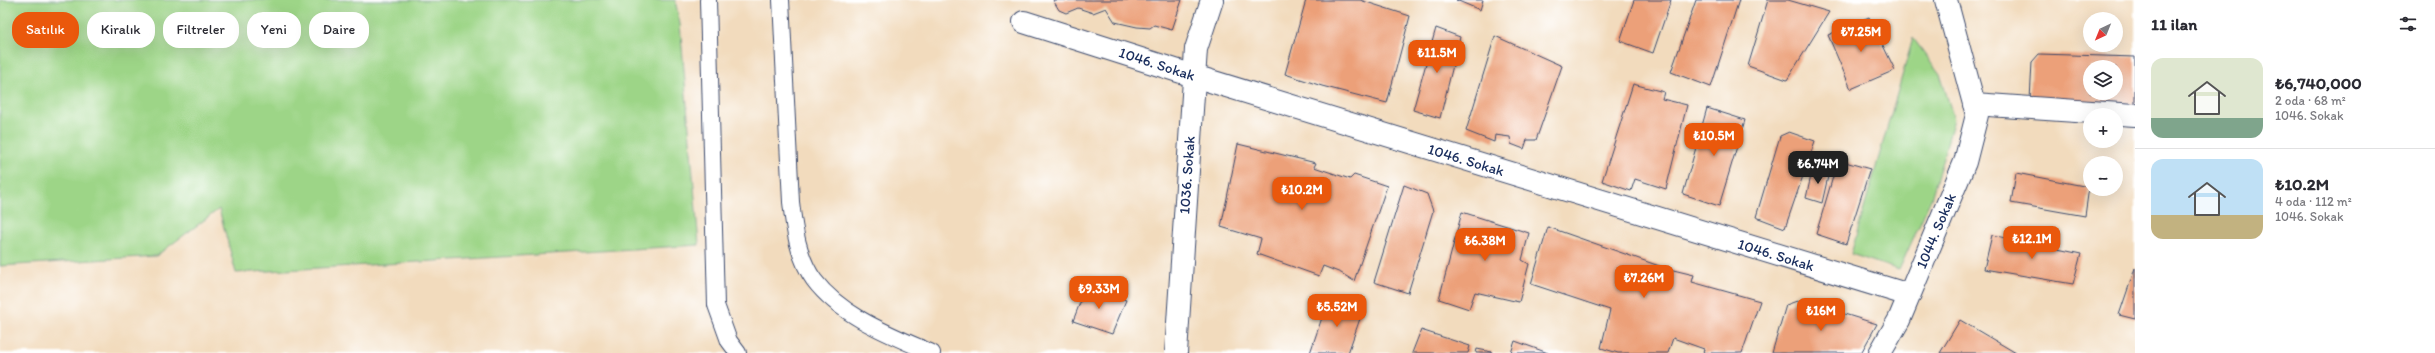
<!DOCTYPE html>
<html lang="tr">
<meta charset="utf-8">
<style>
body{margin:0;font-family:Itim,sans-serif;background:#f7f7f7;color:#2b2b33;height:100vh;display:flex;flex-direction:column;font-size:15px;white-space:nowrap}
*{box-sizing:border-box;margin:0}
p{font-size:13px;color:#7c7c81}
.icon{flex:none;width:22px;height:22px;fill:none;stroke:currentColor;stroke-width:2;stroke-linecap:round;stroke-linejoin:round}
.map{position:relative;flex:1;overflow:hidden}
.sheet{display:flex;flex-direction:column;background:#fff;width:300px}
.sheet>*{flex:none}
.top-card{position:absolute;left:12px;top:12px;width:380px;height:36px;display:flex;gap:8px}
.needle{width:26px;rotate:223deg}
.tools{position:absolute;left:2083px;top:12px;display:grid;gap:8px}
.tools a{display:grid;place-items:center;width:40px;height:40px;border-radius:50%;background:#fff;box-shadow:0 4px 16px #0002;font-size:20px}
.price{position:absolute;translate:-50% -34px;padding:0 9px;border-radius:8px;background:#ea580c;color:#fff;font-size:13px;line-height:26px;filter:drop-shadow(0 1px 2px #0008)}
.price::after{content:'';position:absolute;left:50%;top:24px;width:12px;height:9px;margin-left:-6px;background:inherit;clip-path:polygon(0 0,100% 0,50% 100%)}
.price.current{background:#222;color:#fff}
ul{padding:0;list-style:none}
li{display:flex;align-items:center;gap:12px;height:100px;padding:0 16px}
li+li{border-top:1px solid #e1e1e2}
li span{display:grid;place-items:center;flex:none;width:112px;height:80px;border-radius:12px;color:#555}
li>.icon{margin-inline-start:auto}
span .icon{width:48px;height:48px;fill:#fffc;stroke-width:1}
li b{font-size:17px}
h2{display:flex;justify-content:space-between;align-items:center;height:48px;padding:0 16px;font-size:17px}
.chip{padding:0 14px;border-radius:16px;background:#fff;box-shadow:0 4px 16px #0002;font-size:14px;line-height:36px}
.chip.current{background:#ea580c;color:#fff}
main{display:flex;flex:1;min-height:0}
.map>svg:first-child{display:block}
.green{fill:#9dd587;stroke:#5c8272}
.building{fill:#eca079;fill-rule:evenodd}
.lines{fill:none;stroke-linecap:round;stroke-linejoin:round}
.service-casing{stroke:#3b496c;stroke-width:18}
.minor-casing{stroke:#3b496c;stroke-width:24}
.service{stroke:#fff;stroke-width:16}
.minor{stroke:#fff;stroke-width:22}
.labels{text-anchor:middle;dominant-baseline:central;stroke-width:3;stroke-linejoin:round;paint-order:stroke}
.street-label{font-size:15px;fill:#1b2f5e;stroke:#fff}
</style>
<main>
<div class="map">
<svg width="2135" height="353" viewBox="0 0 2135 353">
<rect width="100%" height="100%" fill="#fff"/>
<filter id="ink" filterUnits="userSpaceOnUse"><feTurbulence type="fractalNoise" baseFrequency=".025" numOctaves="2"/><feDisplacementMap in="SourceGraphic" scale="8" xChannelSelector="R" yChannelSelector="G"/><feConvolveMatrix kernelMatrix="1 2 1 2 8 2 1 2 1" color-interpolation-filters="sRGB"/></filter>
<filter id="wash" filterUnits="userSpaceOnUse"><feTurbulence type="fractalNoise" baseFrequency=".012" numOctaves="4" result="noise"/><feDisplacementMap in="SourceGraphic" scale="16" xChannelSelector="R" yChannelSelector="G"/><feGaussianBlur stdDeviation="0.9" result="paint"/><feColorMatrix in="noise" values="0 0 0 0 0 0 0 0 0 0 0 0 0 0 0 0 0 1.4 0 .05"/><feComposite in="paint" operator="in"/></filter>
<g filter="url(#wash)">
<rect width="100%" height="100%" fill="#f2dbbd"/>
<g class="green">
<polygon points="0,0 675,0 680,24 699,245 236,273 219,209 156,256 0,266"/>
<polygon points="1913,38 1940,74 1954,119 1931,199 1899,270 1851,254"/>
</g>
<g id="blocks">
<g class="building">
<polygon points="1053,0 1182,0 1172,30 1154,25 1150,28 1137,27 1115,22 1106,8 1093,13 1078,8 1066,13 1059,10"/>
<polygon points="1306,0 1360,0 1410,16 1387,103 1322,86 1285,74"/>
<polygon points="1456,0 1483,0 1480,10"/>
<polygon points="1634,0 1671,0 1653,53 1620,41"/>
<polygon points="1696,0 1739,0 1711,87 1671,72"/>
<polygon points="1768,0 1788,0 1829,12 1787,80 1748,66"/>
<polygon points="1869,17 1895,70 1851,89 1828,35"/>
<polygon points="1436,28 1460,37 1440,118 1413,110"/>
<polygon points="1495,36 1562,66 1536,140 1527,140 1524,149 1511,144 1510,137 1495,135 1494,142 1466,131"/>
<path d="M2039 54 2135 57V104L2030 100 2032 62ZM2090 67H2116V93H2090Z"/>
<polygon points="1633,84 1664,92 1662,99 1687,105 1666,189 1635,179 1631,191 1602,181"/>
<polygon points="1707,108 1745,120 1719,206 1683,194"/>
<polygon points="1789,132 1815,141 1785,228 1756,217 1780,136"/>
<polygon points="1238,144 1316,163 1314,167 1350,179 1354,175 1387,186 1354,281 1341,273 1323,266 1319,276 1257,254 1261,239 1221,227"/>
<polygon points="1838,160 1870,169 1846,244 1816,234"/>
<polygon points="1813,167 1829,172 1822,203 1806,198"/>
<polygon points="2016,173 2089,187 2085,216 2011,203"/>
<polygon points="1404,185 1427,194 1433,211 1408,293 1374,282"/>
<polygon points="1462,212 1529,233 1522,260 1529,264 1519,302 1475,292 1469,309 1439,299"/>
<polygon points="1548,227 1665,268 1694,275 1692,282 1760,301 1742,353 1703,353 1704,349 1673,338 1668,353 1618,353 1601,348 1610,310 1531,284"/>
<polygon points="1992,235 2081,254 2073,284 1984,269"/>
<polygon points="2135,268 2135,319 2119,315"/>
<polygon points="1086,287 1126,300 1112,334 1073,321"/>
<polygon points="1329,297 1363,310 1348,353 1310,353"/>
<polygon points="1797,301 1809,308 1807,315 1820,319 1828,309 1877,324 1861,353 1772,353 1786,305"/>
<polygon points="1960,320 2016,353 1940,353"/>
<polygon points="1421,330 1470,346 1468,353 1412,353"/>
<polygon points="1515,341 1548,353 1511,353"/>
<polygon points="1477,349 1492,352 1492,353 1476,353"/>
</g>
</g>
</g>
<g filter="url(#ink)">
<use href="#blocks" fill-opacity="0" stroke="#3b496c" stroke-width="1"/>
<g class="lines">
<g class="service-casing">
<g id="service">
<polyline points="708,0 716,305 729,341 738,353"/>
<path d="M781 0 791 202C794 228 798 258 814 280 842 317 891 335 932 353"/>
</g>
</g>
<g class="minor-casing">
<g id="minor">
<polyline points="1024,22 1194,76 1909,295"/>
<polyline points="1974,104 2135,115"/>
<polyline points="1176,353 1196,49 1212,0"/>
<polyline points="1880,353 1899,320 1965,162 1977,115 1946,0"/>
</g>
</g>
<use href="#service" class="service"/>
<use href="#minor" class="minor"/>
</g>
</g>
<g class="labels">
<g class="street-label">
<text transform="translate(1157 64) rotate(18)">1046. Sokak</text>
<text transform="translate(1466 160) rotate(17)">1046. Sokak</text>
<text transform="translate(1187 175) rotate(-86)">1036. Sokak</text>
<text transform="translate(1936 231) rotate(-67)">1044. Sokak</text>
<text transform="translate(1776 255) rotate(17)">1046. Sokak</text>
</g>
</g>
</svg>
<div class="tools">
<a><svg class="needle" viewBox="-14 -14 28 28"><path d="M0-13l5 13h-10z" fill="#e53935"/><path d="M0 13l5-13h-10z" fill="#7c7c81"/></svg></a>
<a><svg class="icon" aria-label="layers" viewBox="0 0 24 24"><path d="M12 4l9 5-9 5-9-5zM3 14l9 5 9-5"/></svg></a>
<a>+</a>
<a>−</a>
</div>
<b class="price" style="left:1861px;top:53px">₺7.25M</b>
<b class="price" style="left:1437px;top:74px">₺11.5M</b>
<b class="price" style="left:1714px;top:157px">₺10.5M</b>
<b class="price current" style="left:1818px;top:185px">₺6.74M</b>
<b class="price" style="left:1302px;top:211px">₺10.2M</b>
<b class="price" style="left:2032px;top:260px">₺12.1M</b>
<b class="price" style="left:1485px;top:262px">₺6.38M</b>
<b class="price" style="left:1644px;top:299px">₺7.26M</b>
<b class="price" style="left:1099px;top:310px">₺9.33M</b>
<b class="price" style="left:1337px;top:328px">₺5.52M</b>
<b class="price" style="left:1821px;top:332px">₺16M</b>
<div class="top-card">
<a class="chip current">Satılık</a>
<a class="chip">Kiralık</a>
<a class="chip">Filtreler</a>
<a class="chip">Yeni</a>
<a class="chip">Daire</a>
</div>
</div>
<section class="sheet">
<h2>11 ilan<svg class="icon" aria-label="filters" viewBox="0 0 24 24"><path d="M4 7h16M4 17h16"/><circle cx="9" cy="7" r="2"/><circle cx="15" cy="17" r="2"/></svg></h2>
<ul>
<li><span style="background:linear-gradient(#dfe7d0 75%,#7fa58c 0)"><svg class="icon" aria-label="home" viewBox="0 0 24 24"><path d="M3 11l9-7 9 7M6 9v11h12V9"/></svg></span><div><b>₺6,740,000</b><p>2 oda · 68 m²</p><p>1046. Sokak</p></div></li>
<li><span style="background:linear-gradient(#bfe0f5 70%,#c2b280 0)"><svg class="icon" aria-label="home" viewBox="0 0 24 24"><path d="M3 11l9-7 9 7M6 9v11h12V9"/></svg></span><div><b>₺10.2M</b><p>4 oda · 112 m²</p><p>1046. Sokak</p></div></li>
</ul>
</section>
</main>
